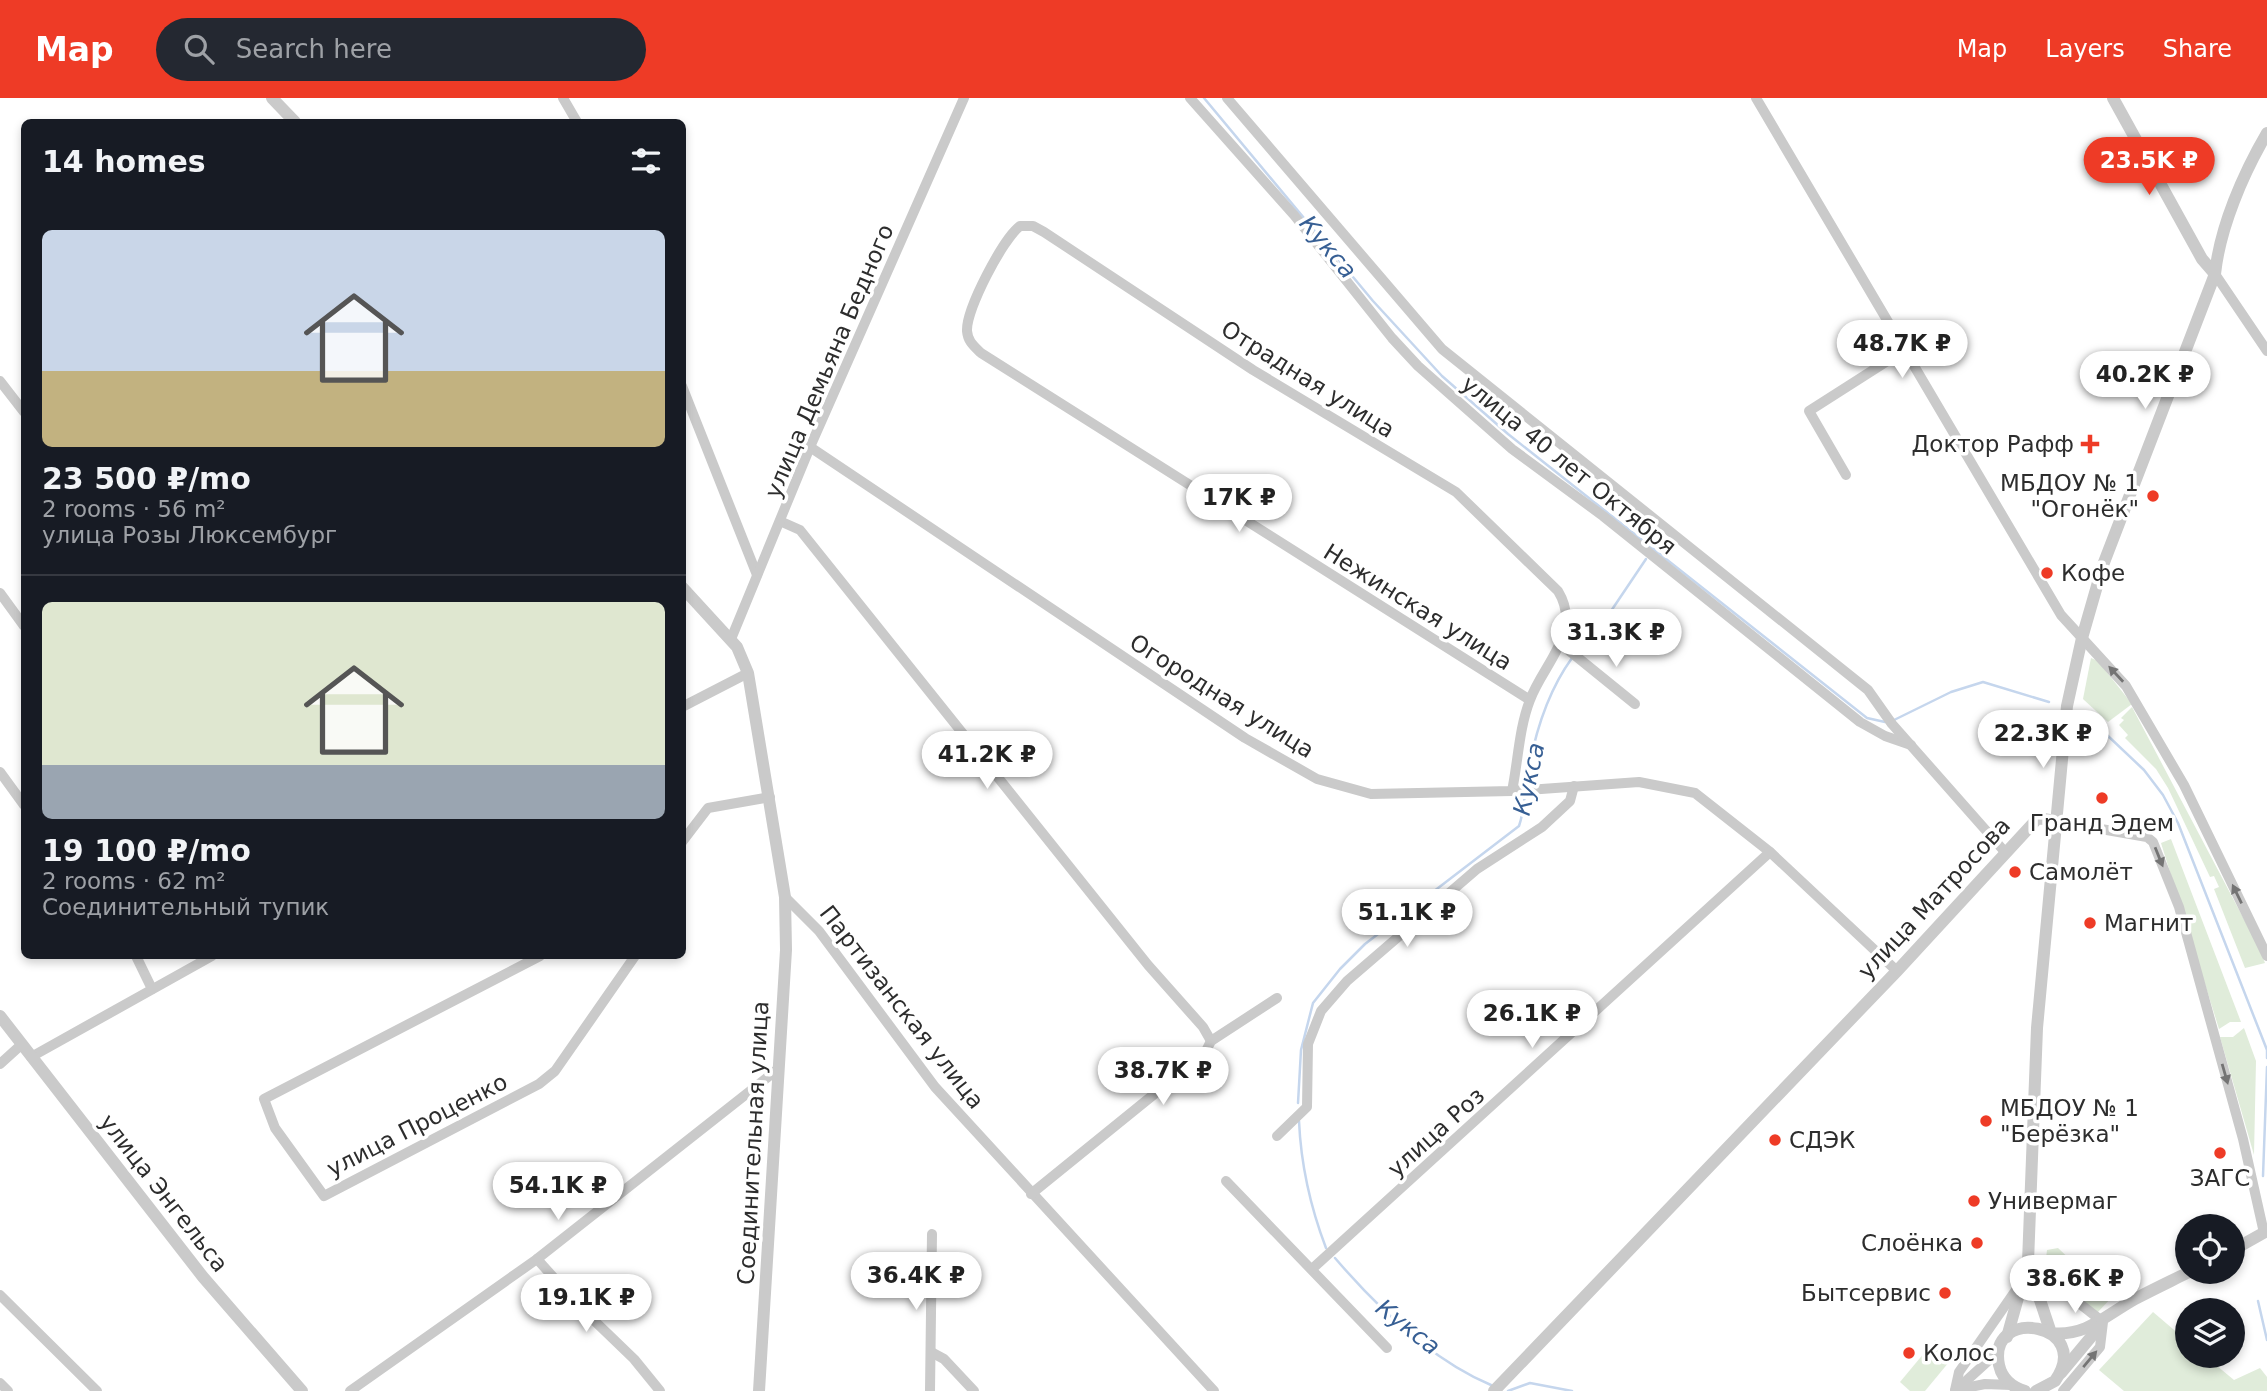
<!DOCTYPE html>
<meta charset="utf-8">
<style>
body{margin:0;font-family:"DejaVu Sans",sans-serif;background:#242831;color:#f1f3f6;height:100vh;display:flex;flex-direction:column;font-size:26px;white-space:nowrap}
*{box-sizing:border-box;margin:0}
p{font-size:23px;color:#9ea1a6}
.icon{flex:none;width:38px;height:38px;fill:none;stroke:currentColor;stroke-width:2;stroke-linecap:round;stroke-linejoin:round}
.map{position:relative;flex:1;overflow:hidden}
.panel{position:absolute;left:21px;top:21px;width:665px;height:840px;display:flex;flex-direction:column;background:#171b24;border-radius:10px;box-shadow:0 4px 10px #0003}
.panel>*{flex:none}
.buttons{position:absolute;left:2175px;top:1116px;display:grid;gap:14px}
.buttons a{display:grid;place-items:center;width:70px;height:70px;border-radius:50%;background:#171b24;box-shadow:0 4px 10px #0003;font-size:35px}
.price{position:absolute;translate:-50% -60px;padding:0 16px;border-radius:24px;background:#fff;color:#222;font-size:23px;line-height:46px;filter:drop-shadow(0 2px 4px #0008)}
.price::after{content:'';position:absolute;left:50%;top:42px;width:21px;height:16px;margin-left:-10px;background:inherit;clip-path:polygon(0 0,100% 0,50% 100%)}
.price.on{background:#ee3b26;color:#fff}
ul{padding:0;list-style:none}
li{display:grid;align-content:center;gap:14px;height:371px;padding:0 21px}
li+li{border-top:2px solid #363941}
li span{display:grid;place-items:center;height:217px;border-radius:10px;color:#555}
li>.icon{margin-inline-start:auto}
span .icon{width:126px;height:126px;fill:#fffc;stroke-width:1}
li b{font-size:30px}
h2{display:flex;justify-content:space-between;align-items:center;height:84px;padding:0 21px;font-size:30px}
header{display:flex;align-items:center;gap:42px;box-sizing:border-box;height:98px;padding:0 35px;background:#ee3b26;color:#fff}
header strong{font-size:33px}
nav{display:flex;gap:38px;margin-inline-start:auto;font-size:24px}
.search{width:490px;height:63px;background:#242831;display:flex;align-items:center;gap:18px;box-sizing:border-box;padding:0 24px;border-radius:38px;color:#9ea1a6;font-size:26px}
.map>svg:first-child{display:block}
.green{fill:#e0ecda}
.lines{fill:none;stroke-linecap:round;stroke-linejoin:round}
.stream{stroke:#c5d6ed;stroke-width:2.5}
.minor{stroke:#cacaca;stroke-width:10}
.tertiary{stroke:#cacaca;stroke-width:12}
.oneway{fill:#747474}
.poi-dot{fill:#ee3b26;stroke:#fff;stroke-width:2.5}
.labels{text-anchor:middle;dominant-baseline:central;stroke-width:7;stroke-linejoin:round;paint-order:stroke}
.street-label{font-size:23px;fill:#2d2d2d;stroke:#fff}
.poi-label{font-size:23px;fill:#2d2d2d;stroke:#fff;text-anchor:start}
.water-label{font-size:24px;font-style:italic;fill:#375f94;stroke:#fff}
</style>
<header>
<strong>Map</strong>
<div class="search"><svg class="icon" aria-label="search" viewBox="0 0 24 24"><circle cx="10" cy="10" r="6"/><path d="M15 15l6 6"/></svg>Search here</div>
<nav><a>Map</a><a>Layers</a><a>Share</a></nav>
</header>
<div class="map">
<svg width="2267" height="1293" viewBox="0 0 2267 1293">
<rect width="100%" height="100%" fill="#fff"/>
<g class="green">
<polygon points="2091,560 2098,563 2132,606 2108,624 2083,601"/>
<polygon points="2132,609 2257,846 2265,865 2245,870 2214,791 2219,789 2214,778 2210,779 2168,690 2156,671 2125,640 2128,637 2119,627 2124,622 2121,620"/>
<polygon points="2171,741 2241,924 2230,924 2219,931 2161,745"/>
<polygon points="2244,930 2256,963 2254,1057 2220,939 2233,939"/>
<polygon points="2058,1150 2077,1168 2063,1185 2045,1170 2047,1152"/>
<polygon points="2090,1180 2113,1198 2097,1215 2076,1196"/>
<polygon points="2153,1214 2187,1243 2188,1258 2205,1258 2234,1282 2260,1270 2267,1279 2267,1293 2124,1293 2099,1272"/>
<polygon points="1935,1242 1954,1258 1925,1293 1910,1293 1900,1284"/>
</g>
<g class="lines">
<g class="stream">
<polyline points="1204,0 1373,203 1442,278 1508,336 1867,620 1885,624"/>
<polyline points="1576,555 1607,519 1646,461"/>
<polyline points="2079,615 2089,620 2144,672 2163,697 2178,725 2267,952 2267,960"/>
<polyline points="1892,623 1951,594 1983,584 2049,604"/>
<path d="M1298 1005 1301 952 1313 905 1340 871 1365 846 1519 728C1525 711 1524 694 1528 675 1535 635 1548 593 1572 560"/>
<path d="M1299 1023C1301 1068 1310 1108 1326 1150"/>
<polyline points="2263,1078 2267,969"/>
<path d="M1335 1160C1377 1209 1431 1262 1491 1287"/>
<polyline points="2258,1203 2267,1242"/>
<polyline points="1508,1293 1530,1285 1572,1293"/>
</g>
<g class="minor">
<polyline points="563,0 577,24"/>
<polyline points="1190,0 1294,117 1392,240 1418,268 1512,351 1603,418 1860,624 1885,638 1911,647"/>
<polyline points="1227,0 1442,251 1868,592 1892,626 2005,754"/>
<polyline points="1756,0 2061,517 2126,588 2184,687 2267,858"/>
<polyline points="2215,176 2267,253"/>
<polyline points="0,283 24,314"/>
<polyline points="682,288 757,477"/>
<polyline points="810,349 1245,640 1317,681 1371,696 1512,693 1639,684 1695,695 1770,754 1897,873"/>
<polyline points="1846,377 1809,313 1903,253"/>
<polyline points="782,424 800,432 1148,867 1203,929 1211,943"/>
<polyline points="0,495 24,528"/>
<polyline points="731,541 810,349 964,0"/>
<polyline points="1561,546 1635,606"/>
<polyline points="682,609 748,575"/>
<polyline points="0,674 24,707"/>
<path d="M1512 693C1518 664 1519 630 1530 602 1543 566 1583 534 1558 493L1456 394 1253 272 1044 134 1033 128H1020C1003 141 966 211 967 233 968 244 974 248 981 255L1530 602"/>
<polyline points="2055,723 2147,739 2153,744 2179,809 2243,1041 2264,1135"/>
<polyline points="682,744 708,710 770,699"/>
<polyline points="785,799 819,833 935,989 1214,1293"/>
<polyline points="136,858 152,891"/>
<polyline points="540,858 264,1001 275,1030 324,1098 539,986 555,973 635,858"/>
<polyline points="31,959 212,858"/>
<polyline points="0,966 21,947"/>
<polyline points="1277,1038 1307,1009 1308,946 1321,913 1347,883 1477,771 1542,729 1570,703 1574,688"/>
<polyline points="1226,1083 1387,1250"/>
<polyline points="1031,1096 1205,955 1211,943 1277,900"/>
<polyline points="537,1161 579,1208 634,1261 660,1293"/>
<polyline points="2028,1165 2103,1224 2100,1249 2063,1293"/>
<polyline points="1312,1171 1770,754"/>
<polyline points="0,1197 97,1293"/>
<polyline points="931,1254 944,1261 974,1293"/>
<polyline points="0,1285 8,1293"/>
<polyline points="1955,1292 1959,1274 2018,1189"/>
<polyline points="1956,1292 1985,1286 2011,1287"/>
<polyline points="350,1293 537,1161 778,971"/>
<polyline points="930,1293 932,1136"/>
<polyline points="1955,1293 1999,1253"/>
</g>
<g class="tertiary">
<polyline points="272,0 295,24"/>
<polyline points="2113,0 2202,161 2215,176"/>
<polyline points="682,489 737,549 748,575 785,799 786,852 759,1293"/>
<polyline points="0,918 203,1179 302,1293"/>
<polyline points="2233,1152 2267,1133"/>
<path d="M2028 1166 2051 1235C2086 1239 2106 1217 2135 1201 2152 1192 2171 1183 2189 1174"/>
<path d="M2007 1239 2028 1164 2037 930 2067 608 2082 540 2103 467 2215 176C2220 129 2243 76 2267 35"/>
<polyline points="2061,1275 2101,1227"/>
<polyline points="1494,1293 1897,873 2038,720 2055,723"/>
<path d="M2025 1293C2012 1289 2002 1281 1999 1267 1987 1207 2095 1225 2055 1283L2036 1293"/>
</g>
</g>
<defs><path id="oneway-solid" d="M-6-.8H1V-3.2L6.5 0L1 3.2V.8H-6Z" transform="scale(1.75)"/></defs>
<g class="oneway">
<use href="#oneway-solid" transform="translate(2116 576) rotate(-133)"/>
<use href="#oneway-solid" transform="translate(2159 759) rotate(68)"/>
<use href="#oneway-solid" transform="translate(2237 796) rotate(-116)"/>
<use href="#oneway-solid" transform="translate(2225 976) rotate(74)"/>
<use href="#oneway-solid" transform="translate(2090 1261) rotate(-50)"/>
</g>
<g class="poi-dot">
<path d="M2086.5 335.5h7v7h7v7h-7v7h-7v-7h-7v-7h7z"/>
<circle cx="2153" cy="398" r="7"/>
<circle cx="2047" cy="475" r="7"/>
<circle cx="2102" cy="700" r="7"/>
<circle cx="2015" cy="774" r="7"/>
<circle cx="2090" cy="825" r="7"/>
<circle cx="1986" cy="1023" r="7"/>
<circle cx="1775" cy="1042" r="7"/>
<circle cx="2220" cy="1055" r="7"/>
<circle cx="1974" cy="1103" r="7"/>
<circle cx="1977" cy="1145" r="7"/>
<circle cx="1945" cy="1195" r="7"/>
<circle cx="1909" cy="1255" r="7"/>
</g>
<g class="labels">
<g class="street-label">
<text transform="translate(829 263) rotate(-67)">улица Демьяна Бедного</text>
<text transform="translate(1308 281) rotate(32)">Отрадная улица</text>
<text transform="translate(1569 367) rotate(39)">улица 40 лет Октября</text>
<text transform="translate(1418 509) rotate(32)">Нежинская улица</text>
<text transform="translate(1222 598) rotate(32)">Огородная улица</text>
<text transform="translate(1934 800) rotate(-47)">улица Матросова</text>
<text transform="translate(902 909) rotate(52)">Партизанская улица</text>
<text transform="translate(417 1027) rotate(-27)">улица Проценко</text>
<text transform="translate(1436 1034) rotate(-42)">улица Роз</text>
<text transform="translate(753 1045) rotate(-87)">Соединительная улица</text>
<text transform="translate(164 1095) rotate(52)">улица Энгельса</text>
</g>
<g class="poi-label">
<text x="2074" y="346" text-anchor="end">Доктор Рафф</text>
<text x="2139" y="385" text-anchor="end">МБДОУ № 1<tspan x="2139" dy="26">"Огонёк"</tspan></text>
<text x="2061" y="475">Кофе</text>
<text x="2102" y="725" text-anchor="middle">Гранд Эдем</text>
<text x="2029" y="774">Самолёт</text>
<text x="2104" y="825">Магнит</text>
<text x="2000" y="1010">МБДОУ № 1<tspan x="2000" dy="26">"Берёзка"</tspan></text>
<text x="1789" y="1042">СДЭК</text>
<text x="2220" y="1080" text-anchor="middle">ЗАГС</text>
<text x="1988" y="1103">Универмаг</text>
<text x="1963" y="1145" text-anchor="end">Слоёнка</text>
<text x="1931" y="1195" text-anchor="end">Бытсервис</text>
<text x="1923" y="1255">Колос</text>
</g>
<g class="water-label">
<text transform="translate(1328 149) rotate(50)">Кукса</text>
<text transform="translate(1529 681) rotate(-78)">Кукса</text>
<text transform="translate(1408 1229) rotate(38)">Кукса</text>
</g>
</g>
</svg>
<div class="buttons">
<a><svg class="icon" aria-label="locate" viewBox="0 0 24 24"><circle cx="12" cy="12" r="6"/><path d="M12 2v4M12 18v4M2 12h4M18 12h4"/></svg></a>
<a><svg class="icon" aria-label="layers" viewBox="0 0 24 24"><path d="M12 4l9 5-9 5-9-5zM3 14l9 5 9-5"/></svg></a>
</div>
<b class="price on" style="left:2149px;top:99px">23.5K ₽</b>
<b class="price" style="left:1902px;top:282px">48.7K ₽</b>
<b class="price" style="left:2145px;top:313px">40.2K ₽</b>
<b class="price" style="left:1239px;top:436px">17K ₽</b>
<b class="price" style="left:1616px;top:571px">31.3K ₽</b>
<b class="price" style="left:2043px;top:672px">22.3K ₽</b>
<b class="price" style="left:987px;top:693px">41.2K ₽</b>
<b class="price" style="left:1407px;top:851px">51.1K ₽</b>
<b class="price" style="left:1532px;top:952px">26.1K ₽</b>
<b class="price" style="left:1163px;top:1009px">38.7K ₽</b>
<b class="price" style="left:558px;top:1124px">54.1K ₽</b>
<b class="price" style="left:916px;top:1214px">36.4K ₽</b>
<b class="price" style="left:2075px;top:1217px">38.6K ₽</b>
<b class="price" style="left:586px;top:1236px">19.1K ₽</b>
<section class="panel">
<h2>14 homes<svg class="icon" aria-label="filters" viewBox="0 0 24 24"><path d="M4 7h16M4 17h16"/><circle cx="9" cy="7" r="2"/><circle cx="15" cy="17" r="2"/></svg></h2>
<ul>
<li><span style="background:linear-gradient(#c9d6e8 65%,#c2b280 0)"><svg class="icon" aria-label="home" viewBox="0 0 24 24"><path d="M3 11l9-7 9 7M6 9v11h12V9"/></svg></span><div><b>23 500 ₽/mo</b><p>2 rooms · 56 m²</p><p>улица Розы Люксембург</p></div></li>
<li><span style="background:linear-gradient(#dfe7d0 75%,#9aa5b1 0)"><svg class="icon" aria-label="home" viewBox="0 0 24 24"><path d="M3 11l9-7 9 7M6 9v11h12V9"/></svg></span><div><b>19 100 ₽/mo</b><p>2 rooms · 62 m²</p><p>Соединительный тупик</p></div></li>
</ul>
</section>
</div>
